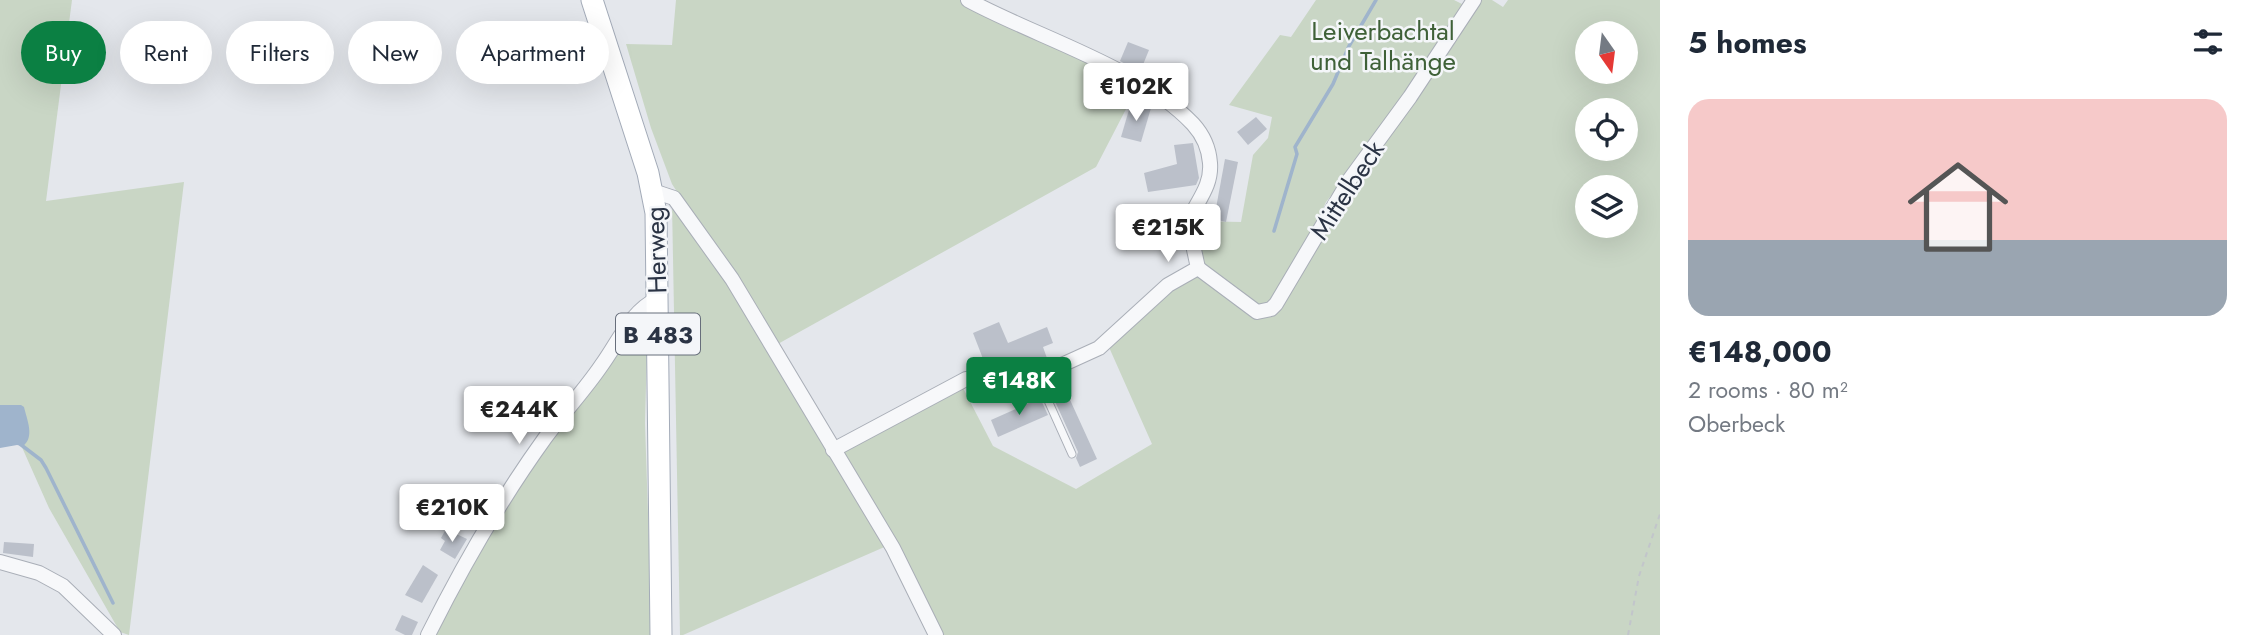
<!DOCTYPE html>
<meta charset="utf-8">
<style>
body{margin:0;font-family:Jost,sans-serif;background:#f2f2f3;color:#1f2937;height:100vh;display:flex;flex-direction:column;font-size:26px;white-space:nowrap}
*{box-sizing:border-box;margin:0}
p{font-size:23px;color:#747a83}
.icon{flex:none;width:38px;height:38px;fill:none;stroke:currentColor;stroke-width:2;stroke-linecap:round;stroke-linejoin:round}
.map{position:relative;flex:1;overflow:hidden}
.sheet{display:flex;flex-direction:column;background:#fff;width:595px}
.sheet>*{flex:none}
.banner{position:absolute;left:21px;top:21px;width:665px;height:63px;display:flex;gap:14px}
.needle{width:46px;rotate:166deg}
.tools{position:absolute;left:1575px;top:21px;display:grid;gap:14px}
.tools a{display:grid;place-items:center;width:63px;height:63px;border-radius:50%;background:#fff;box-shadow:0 7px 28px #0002;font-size:35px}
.price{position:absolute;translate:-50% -60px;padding:0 16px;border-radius:7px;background:#fff;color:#222;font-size:23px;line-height:46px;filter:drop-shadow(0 2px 4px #0008)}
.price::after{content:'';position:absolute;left:50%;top:42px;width:21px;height:16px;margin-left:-10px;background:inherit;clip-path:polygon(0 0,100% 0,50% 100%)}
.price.active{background:#0b8043;color:#fff}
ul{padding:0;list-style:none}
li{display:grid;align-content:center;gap:14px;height:371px;padding:0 28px}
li+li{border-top:2px solid #e0e1e3}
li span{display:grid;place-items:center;height:217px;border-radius:21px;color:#555}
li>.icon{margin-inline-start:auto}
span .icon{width:126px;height:126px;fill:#fffc;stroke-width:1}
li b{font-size:30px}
h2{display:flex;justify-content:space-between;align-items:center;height:84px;padding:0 28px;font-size:30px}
.chip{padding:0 24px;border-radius:32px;background:#fff;box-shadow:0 7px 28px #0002;font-size:24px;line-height:63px}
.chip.active{background:#0b8043;color:#fff}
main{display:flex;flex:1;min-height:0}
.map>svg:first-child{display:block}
.green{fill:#c9d6c5;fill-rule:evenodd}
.water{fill:#9fb4cc}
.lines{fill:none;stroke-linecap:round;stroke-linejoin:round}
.stream{stroke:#9fb4cc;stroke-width:3.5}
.building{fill:#bbc0ca}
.lane-casing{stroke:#a9aeb7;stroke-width:9}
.street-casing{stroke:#a9aeb7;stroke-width:16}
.primary-casing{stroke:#a3abb8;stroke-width:23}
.path{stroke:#c2c5cb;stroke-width:2;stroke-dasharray:5 5;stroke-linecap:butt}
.lane{stroke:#f7f8fa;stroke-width:7}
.street{stroke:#f7f8fa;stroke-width:14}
.primary{stroke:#fff;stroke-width:21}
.labels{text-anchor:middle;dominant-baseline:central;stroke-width:5;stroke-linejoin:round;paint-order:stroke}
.shield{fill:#f4f6f9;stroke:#676e7b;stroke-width:2}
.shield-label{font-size:24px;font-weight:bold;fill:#2b3445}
.park-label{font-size:26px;fill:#3f6138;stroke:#f4f6f9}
.street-label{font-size:26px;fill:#2b3445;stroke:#f4f6f9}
</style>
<main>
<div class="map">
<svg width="1660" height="635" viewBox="0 0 1660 635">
<rect width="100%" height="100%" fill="#e4e7ec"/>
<g class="green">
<polygon points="0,0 72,0 46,201 184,182 129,635 120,632 49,508 5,409 0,409"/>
<polygon points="676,0 963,0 1139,84 1096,167 776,345 672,184 651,128 626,44 672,45"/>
<path d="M1316 0H1454L1466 6 1467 9 1408 98 1326 202 1302 254 1262 313 1269 312 1276 307 1351 180 1412 98 1478 0H1492L1503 7 1508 0H1660V635H939L889 533 839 450 961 384 993 446 1076 489 1152 444 1108 345C1129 324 1168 275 1197 270L1237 302 1258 313 1247 301 1199 263 1194 221 1241 222 1253 155 1268 138 1272 117 1229 105 1280 35 1291 37ZM1587 33H1626V72H1587ZM1587 110H1626V149H1587ZM1587 187H1626V226H1587Z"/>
<polygon points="672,204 708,248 889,545 683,635 680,635"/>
<polygon points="648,310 645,423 652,635 430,635 488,531 628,329"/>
</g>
<path class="water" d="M0 405H21L24 407C27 420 35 437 23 446L17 445 0 448Z"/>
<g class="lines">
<g class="stream">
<polyline points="1274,231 1297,154 1295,147 1333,84 1349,46 1376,0"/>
<polyline points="20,444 41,460 46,468 113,603"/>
</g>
</g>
<g class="building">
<polygon points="1128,42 1149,50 1140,72 1120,61"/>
<polygon points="1131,103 1151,108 1141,142 1121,137"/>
<polygon points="1256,117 1267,129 1248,145 1237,132"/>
<polygon points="1193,143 1199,178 1196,185 1148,192 1144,173 1177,164 1174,145"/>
<polygon points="1225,159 1238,162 1226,222 1214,219"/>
<polygon points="999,322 1008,343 1047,327 1053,343 1043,347 1048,361 1020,373 1002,371 998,359 985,364 973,333"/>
<polygon points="1061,380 1097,459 1080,467 1076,458 1078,452 1048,386"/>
<polygon points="1040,398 1048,415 998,437 991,420"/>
<polygon points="446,529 467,539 455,559 440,550 445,541 441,538"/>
<polygon points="4,542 34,544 33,557 3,553"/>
<polygon points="423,565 438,575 422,603 405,595"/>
<polygon points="402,615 418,622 412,635 405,635 395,630"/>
</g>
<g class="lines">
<g class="lane-casing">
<polyline id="lane" points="1037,376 1072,454"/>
</g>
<g class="street-casing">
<g id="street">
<polyline points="653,191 674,198 732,279 893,548 936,635"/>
<polyline points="1198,268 1257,312 1271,309 1276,304 1350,179 1410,97 1474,0"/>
<path d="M833 450 966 379C986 374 1002 383 1022 383L1099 348 1168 285 1198 268 1188 222C1196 202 1212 187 1210 163 1209 149 1203 135 1193 124 1138 66 1038 38 968 0"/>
<polyline points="0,562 39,573 63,586 114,635"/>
<path d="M428 635C462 567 501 499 545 438 563 413 584 391 601 366 620 340 629 313 658 298"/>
</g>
</g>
<g class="primary-casing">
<polyline id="primary" points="592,0 648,173 656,213 661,635"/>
</g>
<polyline class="path" points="1628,635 1639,576 1660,514"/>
<use href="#lane" class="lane"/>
<use href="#street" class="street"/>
<use href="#primary" class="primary"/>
</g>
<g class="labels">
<rect class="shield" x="616" y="313.5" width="84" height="41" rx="5"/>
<g class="shield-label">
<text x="658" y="334">B 483</text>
</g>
<g class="park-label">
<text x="1383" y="31">Leiverbachtal<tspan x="1383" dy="30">und Talhänge</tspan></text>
</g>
<g class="street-label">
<text transform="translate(1347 190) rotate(-57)">Mittelbeck</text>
<text transform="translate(656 250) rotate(-92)">Herweg</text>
</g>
</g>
</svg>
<div class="tools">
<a><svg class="needle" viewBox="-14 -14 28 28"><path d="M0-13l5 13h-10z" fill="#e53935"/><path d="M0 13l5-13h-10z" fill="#747a83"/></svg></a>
<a><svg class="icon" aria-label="locate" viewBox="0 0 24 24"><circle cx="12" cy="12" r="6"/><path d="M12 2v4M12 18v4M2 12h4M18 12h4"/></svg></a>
<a><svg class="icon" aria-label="layers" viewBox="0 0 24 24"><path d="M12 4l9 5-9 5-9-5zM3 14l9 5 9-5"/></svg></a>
</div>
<b class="price" style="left:1136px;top:123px">€102K</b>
<b class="price" style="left:1168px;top:264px">€215K</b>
<b class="price active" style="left:1019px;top:417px">€148K</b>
<b class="price" style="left:519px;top:446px">€244K</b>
<b class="price" style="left:452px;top:544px">€210K</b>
<div class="banner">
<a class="chip active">Buy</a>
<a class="chip">Rent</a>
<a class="chip">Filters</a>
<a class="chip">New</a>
<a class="chip">Apartment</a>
</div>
</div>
<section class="sheet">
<h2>5 homes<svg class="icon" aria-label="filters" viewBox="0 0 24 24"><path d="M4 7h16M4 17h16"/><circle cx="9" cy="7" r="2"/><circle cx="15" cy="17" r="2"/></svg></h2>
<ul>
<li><span style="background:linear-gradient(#f6c9c9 65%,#9aa5b1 0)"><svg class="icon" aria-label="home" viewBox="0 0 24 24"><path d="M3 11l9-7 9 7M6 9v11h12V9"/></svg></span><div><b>€148,000</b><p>2 rooms · 80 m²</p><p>Oberbeck</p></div></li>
</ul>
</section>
</main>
